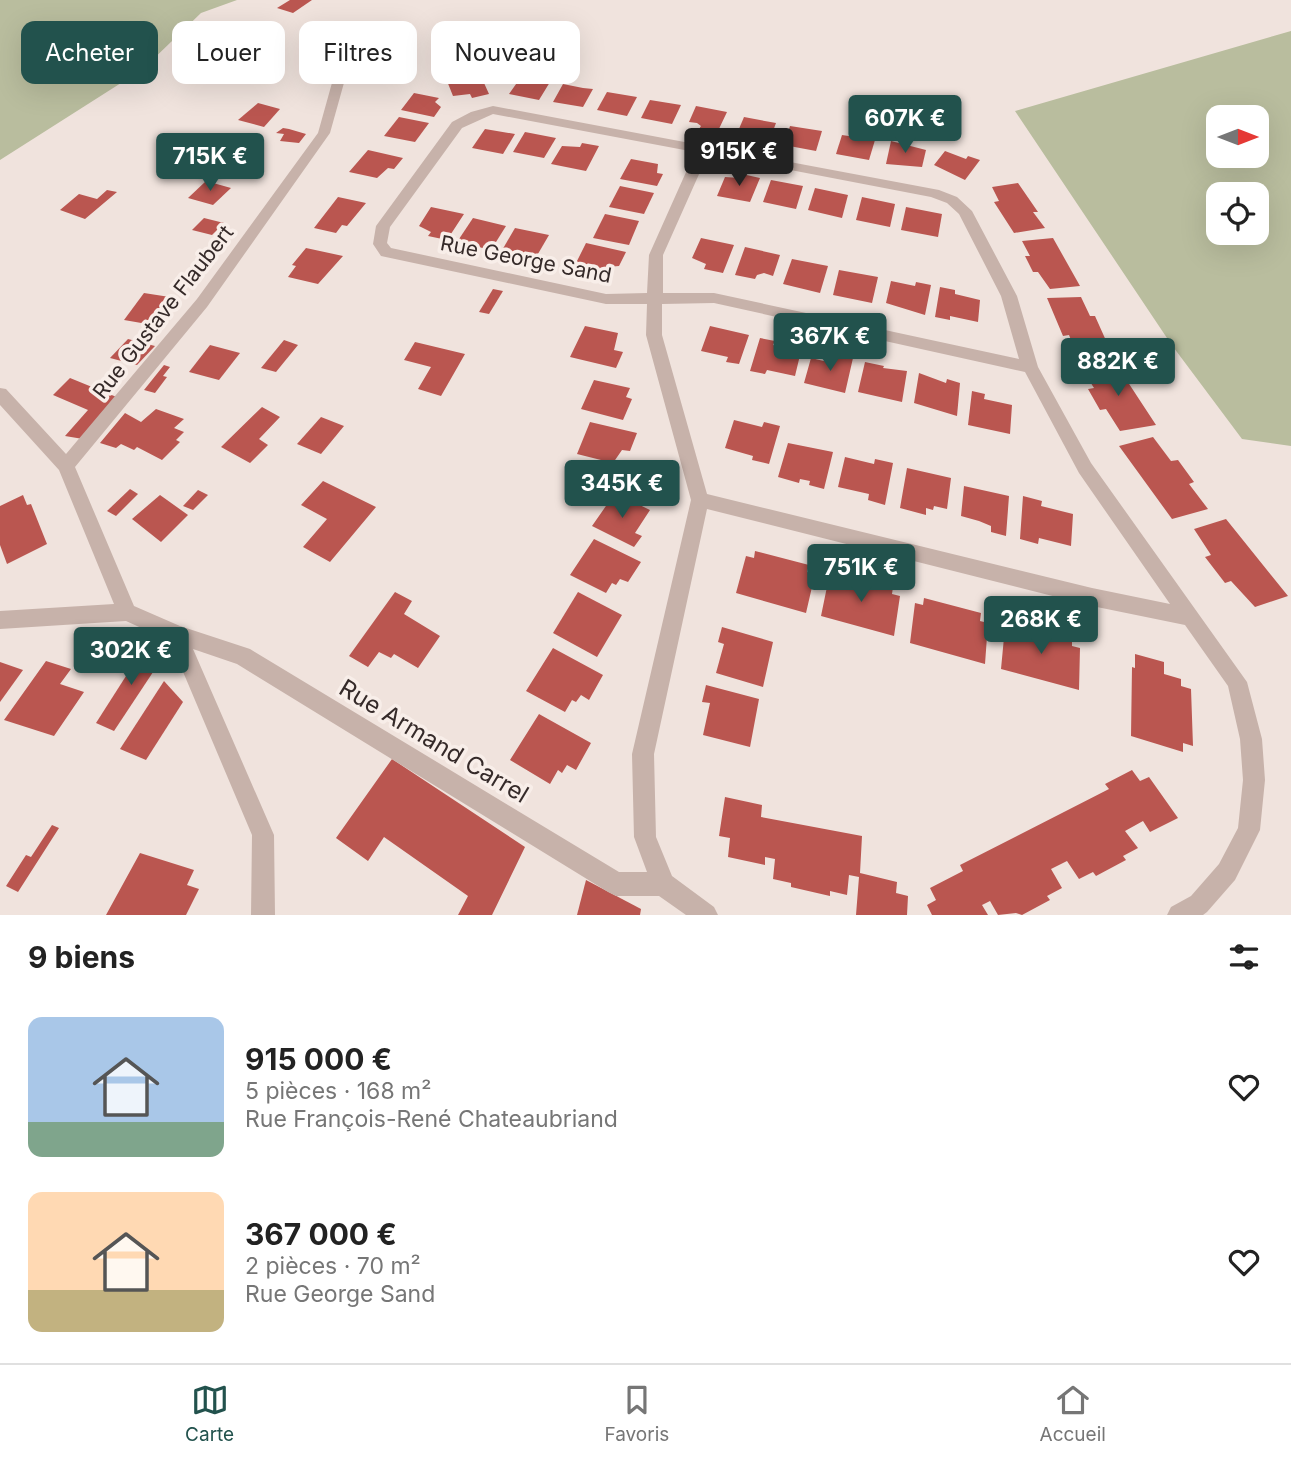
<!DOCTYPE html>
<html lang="fr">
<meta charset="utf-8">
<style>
body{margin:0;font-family:Inter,sans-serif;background:#f6f6f6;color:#222;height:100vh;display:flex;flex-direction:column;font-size:26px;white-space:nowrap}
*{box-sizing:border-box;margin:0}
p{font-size:23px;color:#767676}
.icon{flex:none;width:38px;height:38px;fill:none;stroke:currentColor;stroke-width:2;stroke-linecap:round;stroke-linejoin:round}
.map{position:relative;height:915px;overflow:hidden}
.panel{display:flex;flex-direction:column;background:#fff;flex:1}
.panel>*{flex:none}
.banner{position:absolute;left:21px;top:21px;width:700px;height:63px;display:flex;gap:14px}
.needle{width:46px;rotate:90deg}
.controls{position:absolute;left:1206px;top:105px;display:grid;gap:14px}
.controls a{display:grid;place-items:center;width:63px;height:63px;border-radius:14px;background:#fff;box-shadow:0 7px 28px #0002;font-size:35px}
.price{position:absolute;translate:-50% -60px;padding:0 16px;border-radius:7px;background:#22524d;color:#fff;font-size:23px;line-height:46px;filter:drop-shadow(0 2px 4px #0008)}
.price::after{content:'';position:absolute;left:50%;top:42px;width:21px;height:16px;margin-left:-10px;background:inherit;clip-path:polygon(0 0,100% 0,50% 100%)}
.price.active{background:#222;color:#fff}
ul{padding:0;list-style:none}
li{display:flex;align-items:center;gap:21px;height:175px;padding:0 28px}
li span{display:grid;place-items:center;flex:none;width:196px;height:140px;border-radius:14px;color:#555}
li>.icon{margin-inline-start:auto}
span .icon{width:84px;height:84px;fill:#fffc;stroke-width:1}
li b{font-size:30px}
h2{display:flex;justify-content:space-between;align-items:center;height:84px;padding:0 28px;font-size:30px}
.chip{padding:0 24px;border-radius:14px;background:#fff;box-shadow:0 7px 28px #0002;font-size:24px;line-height:63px}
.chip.active{background:#22524d;color:#fff}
.dock{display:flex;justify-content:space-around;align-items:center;height:98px;border-top:2px solid #e0e0e0;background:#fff;font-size:19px;color:#767676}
.dock a{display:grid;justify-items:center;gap:4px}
.dock .active{color:#22524d}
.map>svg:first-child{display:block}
.green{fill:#b9bd9e;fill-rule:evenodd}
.building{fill:#ba5650}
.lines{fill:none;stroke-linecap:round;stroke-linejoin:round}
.minor{fill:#c7b2aa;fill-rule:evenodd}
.labels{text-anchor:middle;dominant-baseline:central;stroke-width:7;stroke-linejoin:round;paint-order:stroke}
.street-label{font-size:21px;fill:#352a29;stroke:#f8eee9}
.near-street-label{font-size:24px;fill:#352a29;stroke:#f8eee9}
</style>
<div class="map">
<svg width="1291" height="915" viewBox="0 0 1291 915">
<rect width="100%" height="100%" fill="#f0e3dd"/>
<g class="green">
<polygon points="0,0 237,0 201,13 143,69 0,160"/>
<path d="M1291 31V446L1242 439 1171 344 1015 111ZM1256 117V156H1218V117ZM1256 194V233H1218V194Z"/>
</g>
<g class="building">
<polygon points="290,0 312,0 293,13 277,8"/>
<polygon points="260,49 274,53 260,66 277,70 266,79 235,71"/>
<polygon points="480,74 489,94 472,98 470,94 453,96 447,81"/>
<polygon points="521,77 540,81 550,82 539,100 509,94"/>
<polygon points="563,84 583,88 593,89 583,107 553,102"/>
<polygon points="607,92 637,97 627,116 597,110"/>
<polygon points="414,93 439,98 435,102 441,107 434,117 401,110"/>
<polygon points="650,100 681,105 672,124 641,118"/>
<polygon points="258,103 280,109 264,127 238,120"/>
<polygon points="696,106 727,112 717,133 699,129 701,126 697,123 689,122"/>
<polygon points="399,117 429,123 415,142 384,136"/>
<polygon points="744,117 776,123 769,142 736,136"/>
<polygon points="790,126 822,131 816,151 784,145"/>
<polygon points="283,128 289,129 306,134 299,143 280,141 284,134 276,133"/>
<polygon points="485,129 515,134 503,154 472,148"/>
<polygon points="525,132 556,138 544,158 513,152"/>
<polygon points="842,135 875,140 869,160 836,154"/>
<polygon points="226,137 259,146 226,173 202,166 225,152 214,148"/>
<polygon points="891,141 926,150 922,167 886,164"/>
<polygon points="582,143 599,146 586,171 551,164 562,146 580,147"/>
<polygon points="368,150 403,158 394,169 388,168 377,178 349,172"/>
<polygon points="945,151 966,159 968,156 980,160 965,180 934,165"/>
<polygon points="631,159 658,164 657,173 663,174 657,186 620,179"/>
<polygon points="742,174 760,178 750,202 717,196 725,177 740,178"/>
<polygon points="771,180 803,186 796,209 763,202"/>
<polygon points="206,181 231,188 213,205 188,198"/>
<polygon points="1018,183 1038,212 1033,212 1045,228 1014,233 994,202 999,201 992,187"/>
<polygon points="620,186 654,193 644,214 609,207"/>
<polygon points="815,188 848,195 842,218 808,210"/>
<polygon points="107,190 117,192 85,219 60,210 79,194 97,199"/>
<polygon points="338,197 366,203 347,226 342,225 336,233 314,228"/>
<polygon points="862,197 895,204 890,227 856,220"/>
<polygon points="431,207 464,214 447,240 428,236 431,232 419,226"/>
<polygon points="906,207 942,214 938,237 901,230"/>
<polygon points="605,214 639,221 629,245 593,238"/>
<polygon points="204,218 224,223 212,235 192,230"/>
<polygon points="473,218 506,226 491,250 457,242"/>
<polygon points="515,228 549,235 535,259 501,252"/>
<polygon points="701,238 734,245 723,273 704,269 706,264 692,258"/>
<polygon points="1053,238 1080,286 1050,289 1038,272 1033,272 1025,256 1030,256 1022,241"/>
<polygon points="586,243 626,252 619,266 607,267 604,274 574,267"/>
<polygon points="745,247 780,255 773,276 764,273 757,275 755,279 735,275"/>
<polygon points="306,248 343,256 318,284 288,277 296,266 292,265"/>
<polygon points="792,259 828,266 820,293 783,284"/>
<polygon points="839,270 878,277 872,303 833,295"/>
<polygon points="891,281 915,286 916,282 931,285 925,315 886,303"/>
<polygon points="940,287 955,290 955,294 980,300 978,322 950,316 950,320 935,317"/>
<polygon points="493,289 503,291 489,314 479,312"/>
<polygon points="144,293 176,298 153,325 124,320"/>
<polygon points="1081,297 1090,316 1095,316 1112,354 1077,355 1069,335 1063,336 1047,298"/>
<polygon points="585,326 618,333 614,350 623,352 616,368 570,357"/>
<polygon points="710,326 749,335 739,364 726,362 728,357 701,351"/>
<polygon points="760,338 775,341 773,345 801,351 795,376 767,370 765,374 750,371"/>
<polygon points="128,339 155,346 137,365 110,358"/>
<polygon points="284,340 298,345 276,372 261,368"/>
<polygon points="415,342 465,354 441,396 418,389 431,367 404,360"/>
<polygon points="210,345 240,353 219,380 189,372"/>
<polygon points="830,353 853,358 845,393 804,383 811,358 828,362"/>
<polygon points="865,362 884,366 883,368 907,371 902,402 858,392"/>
<polygon points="1116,364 1156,425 1120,431 1106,409 1100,410 1088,389 1094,388 1082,369"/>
<polygon points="164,365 170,367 163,376 167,377 155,393 144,390"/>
<polygon points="919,373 946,383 947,379 960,383 957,416 914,403"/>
<polygon points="70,378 119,398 83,439 65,436 88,410 53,395"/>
<polygon points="594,380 630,388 626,397 632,399 623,420 581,409"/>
<polygon points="972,391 985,394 984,399 1012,405 1010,434 968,425"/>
<polygon points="262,407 280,417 259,439 268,445 250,463 221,447"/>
<polygon points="156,409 184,419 174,428 184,432 176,440 180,442 162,460 137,447 134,450 121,444 116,448 100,443 125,413 141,422"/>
<polygon points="321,417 344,426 321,454 297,444"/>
<polygon points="734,420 762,427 764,422 780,426 769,464 752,460 753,456 725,448"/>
<polygon points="590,422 637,433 630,451 622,450 613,463 577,454"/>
<polygon points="1153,437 1171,461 1178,460 1194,482 1189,484 1208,509 1172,519 1119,446"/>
<polygon points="788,443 833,452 824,489 809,485 810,481 800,479 799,483 778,477"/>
<polygon points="845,457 874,464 875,459 893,463 885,505 868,500 869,494 838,487"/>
<polygon points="907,468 951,478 947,509 934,506 933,510 926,508 926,515 900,508"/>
<polygon points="323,481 376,507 330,562 303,547 327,519 301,505"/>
<polygon points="964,486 1009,496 1006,536 991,532 991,526 979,521 961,516"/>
<polygon points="130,489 138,494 116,516 107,511"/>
<polygon points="198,490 208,495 193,510 183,506"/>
<polygon points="615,493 650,510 635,533 642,536 634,547 592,526"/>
<polygon points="23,495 27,505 31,504 47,544 7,564 0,545 0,506"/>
<polygon points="160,495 188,515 161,542 132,519"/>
<polygon points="1023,496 1042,501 1041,506 1073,514 1071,546 1039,538 1038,544 1020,539"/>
<polygon points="1226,519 1288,596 1255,607 1231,581 1225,583 1205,557 1211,555 1194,529"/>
<polygon points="594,539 641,562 628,582 620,579 616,585 612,583 606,593 570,575"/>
<polygon points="755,551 809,565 807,572 815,574 806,613 736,593 746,556 754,558"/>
<polygon points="838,572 893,587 892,594 900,596 894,636 821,616 829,577 837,579"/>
<polygon points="395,592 412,601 404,614 440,636 418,668 394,654 391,658 379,652 368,667 349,656"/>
<polygon points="578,592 622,615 597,657 553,633"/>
<polygon points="924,598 981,613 980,621 988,623 985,664 910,643 915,603 923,605"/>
<polygon points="1013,622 1072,638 1072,646 1080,648 1079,690 1001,669 1005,627 1012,629"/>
<polygon points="722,627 773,642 763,687 716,673 724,644 718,642"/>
<polygon points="149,640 163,657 114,731 96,723"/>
<polygon points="553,648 603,675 589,700 581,695 576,702 572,700 565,712 526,691"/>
<polygon points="1135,654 1164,662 1164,674 1181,679 1181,686 1191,689 1193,746 1183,743 1183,752 1131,736 1132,667 1135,668"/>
<polygon points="46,661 71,669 60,684 84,692 54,736 4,720"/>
<polygon points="0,662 23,670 0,702"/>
<polygon points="164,681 183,702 146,760 120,749"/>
<polygon points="706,685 759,699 750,747 703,735 710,703 702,702"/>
<polygon points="539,714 591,743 576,770 567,765 562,773 558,770 550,784 510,760"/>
<polygon points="392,759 525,847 492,915 458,915 468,896 384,837 368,861 336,838"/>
<polygon points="1132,770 1140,781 1149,777 1178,818 1150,832 1143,821 1125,831 1138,848 1123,856 1126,860 1096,876 1093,872 1079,879 1067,861 1051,869 1062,888 1047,896 1050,900 1022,915 1016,913 998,915 990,901 982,905 988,915 932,915 927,905 936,900 930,888 963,871 960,865 1109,789 1105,784"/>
<polygon points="725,797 762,805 761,817 862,836 860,873 897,882 896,893 908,896 907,915 856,915 859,877 849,875 847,895 830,891 830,896 791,887 791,883 773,879 775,859 765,857 765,865 728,857 730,838 719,836"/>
<polygon points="52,825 59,828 18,892 6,886 26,855 31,857"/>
<polygon points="140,853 194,870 187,885 199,889 186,915 106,915"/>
<polygon points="586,880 641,909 640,915 577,915"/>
</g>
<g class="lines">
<path class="minor" d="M353 26 359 29 330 133 207 307 75 467 134 606 180 626 250 649 619 872H647L634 837 632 754 691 500 646 335 647 304H606L381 256 373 244 376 226 452 122 471 112 493 106 939 190 957 197 972 211 1017 296 1038 367 1091 463 1247 682 1262 739 1265 780 1260 830 1235 880 1207 912 1203 915H1167L1171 907 1191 896 1219 864 1238 828 1243 780 1240 739 1228 686 1185 625 1092 606 707 509 654 754 656 837 672 876 714 907 718 915H686L659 896H616L608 892 237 664 193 649 274 835 275 915H251L252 835 170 641 126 621 0 629V611L114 604 59 470 0 405V388L6 389 66 454 197 299 318 133 347 29ZM493 114 695 152 649 255 647 293 606 294 391 248 387 243 390 227 462 128ZM708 154 931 197 947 203 959 214 1001 296 1019 359 714 293H663V255ZM714 303 1025 372 1079 473 1170 604 1092 588 707 494 662 335V304Z"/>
</g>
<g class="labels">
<g class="street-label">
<text transform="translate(526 259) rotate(11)">Rue George Sand</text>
<text transform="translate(163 312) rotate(-52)">Rue Gustave Flaubert</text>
</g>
<g class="near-street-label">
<text transform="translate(434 741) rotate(31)">Rue Armand Carrel</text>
</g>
</g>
</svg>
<div class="controls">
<a><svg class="needle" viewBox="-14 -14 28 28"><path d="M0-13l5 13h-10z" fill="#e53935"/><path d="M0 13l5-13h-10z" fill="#767676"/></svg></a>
<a><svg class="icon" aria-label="locate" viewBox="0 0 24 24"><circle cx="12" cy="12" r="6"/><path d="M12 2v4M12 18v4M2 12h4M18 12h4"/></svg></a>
</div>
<b class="price" style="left:905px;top:155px">607K €</b>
<b class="price active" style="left:739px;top:188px">915K €</b>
<b class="price" style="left:210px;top:193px">715K €</b>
<b class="price" style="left:830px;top:373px">367K €</b>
<b class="price" style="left:1118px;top:398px">882K €</b>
<b class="price" style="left:622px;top:520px">345K €</b>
<b class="price" style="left:861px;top:604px">751K €</b>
<b class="price" style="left:1041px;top:656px">268K €</b>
<b class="price" style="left:131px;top:687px">302K €</b>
<div class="banner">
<a class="chip active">Acheter</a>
<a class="chip">Louer</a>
<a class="chip">Filtres</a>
<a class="chip">Nouveau</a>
</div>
</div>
<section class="panel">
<h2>9 biens<svg class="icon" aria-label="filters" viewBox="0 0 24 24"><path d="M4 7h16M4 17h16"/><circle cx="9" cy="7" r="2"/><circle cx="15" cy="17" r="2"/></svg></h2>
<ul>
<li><span style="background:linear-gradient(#a9c7e8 75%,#7fa58c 0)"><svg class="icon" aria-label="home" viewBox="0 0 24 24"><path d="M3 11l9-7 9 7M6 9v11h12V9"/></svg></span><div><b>915 000 €</b><p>5 pièces · 168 m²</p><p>Rue François-René Chateaubriand</p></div><svg class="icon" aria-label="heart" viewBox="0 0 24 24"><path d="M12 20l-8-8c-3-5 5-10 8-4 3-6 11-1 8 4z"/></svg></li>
<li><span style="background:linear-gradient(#ffd9b3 70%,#c2b280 0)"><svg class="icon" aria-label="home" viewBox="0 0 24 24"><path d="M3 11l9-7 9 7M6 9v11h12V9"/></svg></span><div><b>367 000 €</b><p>2 pièces · 70 m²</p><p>Rue George Sand</p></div><svg class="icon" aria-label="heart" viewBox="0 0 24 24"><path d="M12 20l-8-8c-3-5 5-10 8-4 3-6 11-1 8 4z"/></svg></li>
</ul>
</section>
<nav class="dock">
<a class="active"><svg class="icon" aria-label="map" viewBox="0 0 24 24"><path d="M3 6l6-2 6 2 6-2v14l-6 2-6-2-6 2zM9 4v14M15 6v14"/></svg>Carte</a>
<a><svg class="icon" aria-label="saved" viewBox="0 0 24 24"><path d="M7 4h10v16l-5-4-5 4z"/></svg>Favoris</a>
<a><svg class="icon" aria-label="home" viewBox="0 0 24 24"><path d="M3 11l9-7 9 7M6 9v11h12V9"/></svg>Accueil</a>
</nav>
